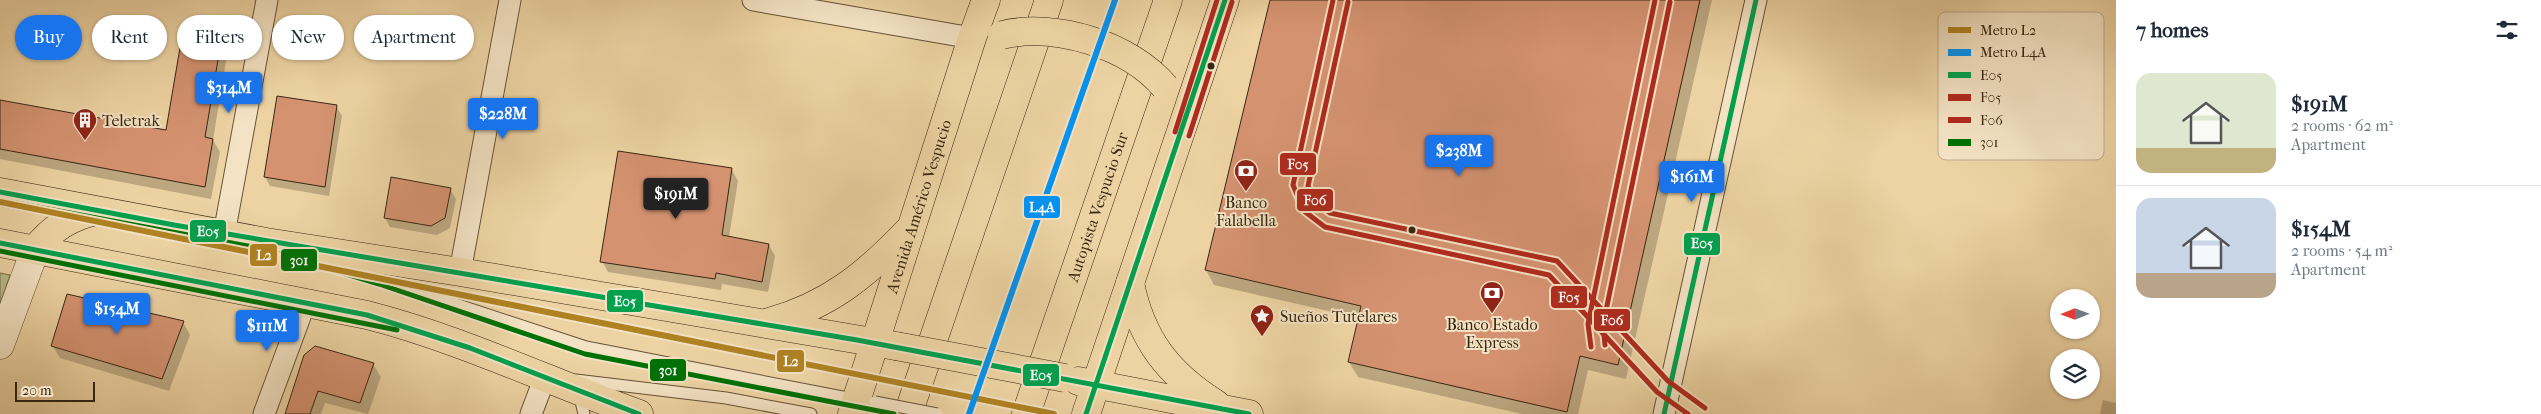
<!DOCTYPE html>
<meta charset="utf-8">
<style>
body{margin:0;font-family:"IM FELL French Canon",serif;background:#f6f6f7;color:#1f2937;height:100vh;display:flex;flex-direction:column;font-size:19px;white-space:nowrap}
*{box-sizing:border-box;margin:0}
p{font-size:16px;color:#747a83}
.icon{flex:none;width:28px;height:28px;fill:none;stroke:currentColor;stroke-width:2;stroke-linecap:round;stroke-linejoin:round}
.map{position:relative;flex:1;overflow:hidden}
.drawer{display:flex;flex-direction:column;background:#fff;width:425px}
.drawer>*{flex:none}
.guide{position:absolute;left:15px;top:15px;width:475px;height:45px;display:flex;gap:10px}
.needle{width:32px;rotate:269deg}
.tools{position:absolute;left:2050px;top:289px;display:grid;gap:10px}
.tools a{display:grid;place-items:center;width:50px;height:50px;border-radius:50%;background:#fff;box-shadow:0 1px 4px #0004;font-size:25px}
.scale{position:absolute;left:15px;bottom:12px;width:80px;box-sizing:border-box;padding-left:5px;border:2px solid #382711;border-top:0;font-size:14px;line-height:18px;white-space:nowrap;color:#382711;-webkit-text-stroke:4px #f3e2c3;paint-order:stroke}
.price{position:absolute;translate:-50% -42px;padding:0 11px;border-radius:5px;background:#1a73e8;color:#fff;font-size:16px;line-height:32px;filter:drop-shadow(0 1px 2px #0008)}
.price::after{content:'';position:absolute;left:50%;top:30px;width:15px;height:11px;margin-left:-8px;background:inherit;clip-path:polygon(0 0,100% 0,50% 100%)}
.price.on{background:#222;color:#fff}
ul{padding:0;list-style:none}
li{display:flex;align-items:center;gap:15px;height:125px;padding:0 20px}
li+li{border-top:1px solid #e0e1e3}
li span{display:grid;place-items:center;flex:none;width:140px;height:100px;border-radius:15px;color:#555}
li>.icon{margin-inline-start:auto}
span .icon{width:60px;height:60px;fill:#fffc;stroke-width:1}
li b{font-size:21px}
h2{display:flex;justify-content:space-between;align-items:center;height:60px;padding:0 20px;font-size:21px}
.chip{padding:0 18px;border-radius:22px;background:#fff;box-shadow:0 1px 4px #0004;font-size:18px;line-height:45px}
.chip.on{background:#1a73e8;color:#fff}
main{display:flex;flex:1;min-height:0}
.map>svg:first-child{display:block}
.green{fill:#b6bd87;stroke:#77724c}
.shadow{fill:#0003}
.building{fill:#d49271;stroke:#382711}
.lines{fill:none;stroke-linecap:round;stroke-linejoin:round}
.service-casing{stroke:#655236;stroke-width:13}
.minor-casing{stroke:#655236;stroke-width:23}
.tertiary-casing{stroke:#655236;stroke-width:29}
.primary-casing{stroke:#382711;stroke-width:29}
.motorway-casing{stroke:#382711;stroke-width:29}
.service{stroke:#f3e2c3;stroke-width:11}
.minor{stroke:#f3e2c3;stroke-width:21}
.tertiary{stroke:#f3e2c3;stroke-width:28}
.primary{stroke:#edd3a3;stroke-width:28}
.motorway{stroke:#edd3a3;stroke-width:28}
.service-bridge-casing{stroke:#655236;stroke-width:13;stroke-linecap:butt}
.primary-bridge-casing{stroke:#382711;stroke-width:29;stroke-linecap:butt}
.service-bridge{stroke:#f3e2c3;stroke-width:11}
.primary-bridge{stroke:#edd3a3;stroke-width:28}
.bus-1-casing{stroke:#f3e2c3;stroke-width:9}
.bus-2-casing{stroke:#f3e2c3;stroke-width:9}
.bus-3-casing{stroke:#f3e2c3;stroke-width:9}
.bus-4-casing{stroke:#f3e2c3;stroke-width:9}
.bus-1{stroke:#03a04e;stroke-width:5}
.bus-2{stroke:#af2b1e;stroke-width:5}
.bus-3{stroke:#af2b1e;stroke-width:5}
.bus-4{stroke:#007106;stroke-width:5}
.metro-1-casing{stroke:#f3e2c3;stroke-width:10}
.metro-2-casing{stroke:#f3e2c3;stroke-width:10}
.metro-1{stroke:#af8222;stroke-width:6}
.metro-2{stroke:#0393f3;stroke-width:6}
.bus-dot{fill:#382711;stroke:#f3e2c3;stroke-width:2}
.labels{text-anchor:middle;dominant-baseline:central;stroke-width:4;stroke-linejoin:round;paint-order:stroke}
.poi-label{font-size:16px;fill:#382711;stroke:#f3e2c3;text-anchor:start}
.street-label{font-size:16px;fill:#382711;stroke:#f3e2c3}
.key{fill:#f3e2c3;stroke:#bbaa8e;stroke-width:1}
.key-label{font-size:14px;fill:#382711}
.line-badge{stroke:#f3e2c3;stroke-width:2}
.badge-label{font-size:14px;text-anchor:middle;font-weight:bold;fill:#fff}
</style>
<main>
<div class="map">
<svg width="2116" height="414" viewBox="0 0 2116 414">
<rect width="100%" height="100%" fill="#edd3a3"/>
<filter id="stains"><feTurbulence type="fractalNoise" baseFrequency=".004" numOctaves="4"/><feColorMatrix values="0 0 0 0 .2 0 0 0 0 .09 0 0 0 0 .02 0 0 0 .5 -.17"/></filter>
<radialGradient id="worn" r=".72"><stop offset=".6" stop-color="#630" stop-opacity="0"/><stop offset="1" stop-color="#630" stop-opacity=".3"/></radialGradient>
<polygon class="green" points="0,273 10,275 0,304"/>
<g class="shadow">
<polygon points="1271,0 1712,0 1626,379 1588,370 1578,414 1522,414 1358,377 1349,362 1359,318 1214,285 1206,270"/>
<polygon points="220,43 227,55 213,140 220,152 211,199 0,159 0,101 167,132"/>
<polygon points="336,106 342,116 329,196 270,186 265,177"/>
<polygon points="732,170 738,181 729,237 769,245 775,256 768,292 722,284 721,290 608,272 602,261"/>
<polygon points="450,189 456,199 450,228 437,235 390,227 385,218"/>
<polygon points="183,322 190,335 169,391 60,358 52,345"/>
<polygon points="305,356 373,364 381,377 368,414 325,403 321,414 294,414"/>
<polygon points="2103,400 2116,403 2116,414 2100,414"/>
</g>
<g class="building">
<polygon points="1270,0 1700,0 1618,365 1580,356 1567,412 1348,362 1361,306 1205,270"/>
<polygon points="182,36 221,42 205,137 213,139 205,187 0,149 0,100 166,130"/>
<polygon points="277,96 337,105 325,187 264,177"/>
<polygon points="618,151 732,168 722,235 769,244 762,282 716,273 715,279 600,262"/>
<polygon points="391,177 451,188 445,218 431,226 384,218"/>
<polygon points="67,294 184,321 162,379 51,346"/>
<polygon points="315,346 374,363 360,403 318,391 310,414 285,414 304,355"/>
</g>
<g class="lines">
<g class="service-casing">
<g id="service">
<polyline points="340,266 586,347 858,400"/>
<polyline points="576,380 726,398 811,414"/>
<polyline points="579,393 584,414"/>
</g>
</g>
<g class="minor-casing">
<g id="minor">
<polyline points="753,0 972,38"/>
<polyline points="224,234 267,0"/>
<polyline points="460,272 510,0"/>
<polyline points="264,414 305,303"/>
<polyline points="531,414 545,377"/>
<polyline points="1664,414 1756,0"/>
</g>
</g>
<g class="tertiary-casing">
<polyline id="tertiary" points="0,345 35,250"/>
</g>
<g class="primary-casing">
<g id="primary">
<polyline points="0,192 266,242 460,272 896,346"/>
<path d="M0 243 367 315C461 339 548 381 639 414"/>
<path d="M35 250C51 228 71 216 97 211"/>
<path d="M1130 283C1141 339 1168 374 1216 404"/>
<path d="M769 322C828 306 866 275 908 231"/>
<polyline points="1078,381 1249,414"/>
<path id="s1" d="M852 414 972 38 986 0"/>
<polyline points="1086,414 1225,0"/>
</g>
</g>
<g class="motorway-casing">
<g id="motorway">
<polyline points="908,414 1049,0"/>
<path id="s2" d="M1026 414 1168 0"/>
</g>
</g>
<use href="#service" class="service"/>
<use href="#minor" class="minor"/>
<use href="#tertiary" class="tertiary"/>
<use href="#primary" class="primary"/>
<use href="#motorway" class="motorway"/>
<g class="service-bridge-casing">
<polyline id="service-bridge" points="875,402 937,414"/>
</g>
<g class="primary-bridge-casing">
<g id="primary-bridge">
<path d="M1002 35C1055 22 1130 45 1165 87"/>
<polyline points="896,346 1065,378"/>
</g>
</g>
<use href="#service-bridge" class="service-bridge"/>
<use href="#primary-bridge" class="primary-bridge"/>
<g class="bus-1-casing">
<g id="bus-1">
<polyline points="0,192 174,225 857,340 1249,414"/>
<polyline points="0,243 367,315 470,348 639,414"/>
<polyline points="1086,414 1225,0"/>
<polyline points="1664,414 1756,0"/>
</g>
</g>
<g class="bus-2-casing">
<g id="bus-2">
<polyline points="1333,0 1293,185 1304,211 1325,227 1549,275 1657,392 1688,414"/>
<polyline points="1189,136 1232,2"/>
<polyline points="1605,345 1603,325 1670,2"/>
</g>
</g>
<g class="bus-3-casing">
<g id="bus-3">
<polyline points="1348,2 1308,186 1316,202 1330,213 1557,261 1668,381 1705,408"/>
<polyline points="1175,132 1217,0"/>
<polyline points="1591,347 1588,324 1655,0"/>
</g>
</g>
<g class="bus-4-casing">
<g id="bus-4">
<polyline points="0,200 264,249 379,284 585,354 894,414"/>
<polyline points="0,251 397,330"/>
</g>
</g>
<use href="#bus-1" class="bus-1"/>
<use href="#bus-2" class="bus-2"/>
<use href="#bus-3" class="bus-3"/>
<use href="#bus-4" class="bus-4"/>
<g class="metro-1-casing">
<polyline id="metro-1" points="0,202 1054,414"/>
</g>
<g class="metro-2-casing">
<polyline id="metro-2" points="969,414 1115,0"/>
</g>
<use href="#metro-1" class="metro-1"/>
<use href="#metro-2" class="metro-2"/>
</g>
<defs>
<g id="building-pin" transform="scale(1.25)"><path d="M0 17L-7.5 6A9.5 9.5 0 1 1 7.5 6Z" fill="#8f2418" stroke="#f3e2c3"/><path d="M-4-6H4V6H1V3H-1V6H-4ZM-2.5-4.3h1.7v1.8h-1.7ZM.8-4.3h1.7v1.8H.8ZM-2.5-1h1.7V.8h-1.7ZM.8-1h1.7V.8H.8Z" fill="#fff"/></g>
<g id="bank-pin" transform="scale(1.25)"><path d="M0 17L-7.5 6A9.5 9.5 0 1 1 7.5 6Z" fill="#8f2418" stroke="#f3e2c3"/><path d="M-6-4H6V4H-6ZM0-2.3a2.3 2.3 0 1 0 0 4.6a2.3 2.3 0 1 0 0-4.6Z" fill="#fff"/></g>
<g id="sight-pin" transform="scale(1.25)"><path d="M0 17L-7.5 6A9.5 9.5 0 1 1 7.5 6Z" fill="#8f2418" stroke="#f3e2c3"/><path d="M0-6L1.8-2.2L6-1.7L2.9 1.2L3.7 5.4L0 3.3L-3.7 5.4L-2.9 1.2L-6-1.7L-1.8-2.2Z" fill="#fff"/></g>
</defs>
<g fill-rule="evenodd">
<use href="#building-pin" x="85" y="120"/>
<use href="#bank-pin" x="1246" y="171"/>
<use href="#bank-pin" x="1492" y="293"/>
<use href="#sight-pin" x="1262" y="316"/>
</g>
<g class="bus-dot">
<circle cx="1211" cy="66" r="4.5"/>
<circle cx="1412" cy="230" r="4.5"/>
</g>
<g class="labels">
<g class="poi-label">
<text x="102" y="120">Teletrak</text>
<text x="1246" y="202" text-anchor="middle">Banco<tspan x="1246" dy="18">Falabella</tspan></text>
<text x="1280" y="316">Sueños Tutelares</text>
<text x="1492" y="324" text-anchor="middle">Banco Estado<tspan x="1492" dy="18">Express</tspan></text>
</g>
<g class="street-label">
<text stroke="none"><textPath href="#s1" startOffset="218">Avenida Américo Vespucio</textPath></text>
<text stroke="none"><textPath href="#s2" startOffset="219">Autopista Vespucio Sur</textPath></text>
</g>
</g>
<rect x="1938" y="12" width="166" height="148" rx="8" class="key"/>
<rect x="1948" y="27" width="23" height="6" fill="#af8222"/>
<rect x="1948" y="49" width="23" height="7" fill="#0393f3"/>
<rect x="1948" y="72" width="23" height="6" fill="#03a04e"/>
<rect x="1948" y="94" width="23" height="7" fill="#af2b1e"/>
<rect x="1948" y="117" width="23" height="6" fill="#af2b1e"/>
<rect x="1948" y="139" width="23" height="7" fill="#007106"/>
<g class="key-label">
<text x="1980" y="35">Metro L2</text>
<text x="1980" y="57">Metro L4A</text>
<text x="1980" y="80">E05</text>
<text x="1980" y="102">F05</text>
<text x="1980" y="125">F06</text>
<text x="1980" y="147">301</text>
</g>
<g class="line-badge">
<rect x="1279" y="152" width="38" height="24" rx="5" fill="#af2b1e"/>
<rect x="1296" y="188" width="38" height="24" rx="5" fill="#af2b1e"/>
<rect x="1023" y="195" width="38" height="24" rx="5" fill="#0393f3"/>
<rect x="189" y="219" width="38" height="24" rx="5" fill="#03a04e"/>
<rect x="1683" y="232" width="38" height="24" rx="5" fill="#03a04e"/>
<rect x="249" y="243" width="29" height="24" rx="5" fill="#af8222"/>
<rect x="280" y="248" width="38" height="24" rx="5" fill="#007106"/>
<rect x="1550" y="285" width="38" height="24" rx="5" fill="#af2b1e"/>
<rect x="606" y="289" width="38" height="24" rx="5" fill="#03a04e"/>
<rect x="1593" y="308" width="38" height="24" rx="5" fill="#af2b1e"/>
<rect x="776" y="349" width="29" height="24" rx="5" fill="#af8222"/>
<rect x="649" y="358" width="38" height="24" rx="5" fill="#007106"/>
<rect x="1022" y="363" width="38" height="24" rx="5" fill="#03a04e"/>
</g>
<g class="badge-label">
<text x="1298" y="169">F05</text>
<text x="1315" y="205">F06</text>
<text x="1042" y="212">L4A</text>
<text x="208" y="236">E05</text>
<text x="1702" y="248">E05</text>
<text x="264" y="260">L2</text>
<text x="299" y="265">301</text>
<text x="1569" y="302">F05</text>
<text x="625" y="306">E05</text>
<text x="1612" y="325">F06</text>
<text x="791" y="366">L2</text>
<text x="668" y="375">301</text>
<text x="1041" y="380">E05</text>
</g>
<rect width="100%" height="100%" filter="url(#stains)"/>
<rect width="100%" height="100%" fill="url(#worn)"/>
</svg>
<div class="tools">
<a><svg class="needle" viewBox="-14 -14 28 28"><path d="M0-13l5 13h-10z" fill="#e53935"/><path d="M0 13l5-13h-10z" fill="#747a83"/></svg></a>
<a><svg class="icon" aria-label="layers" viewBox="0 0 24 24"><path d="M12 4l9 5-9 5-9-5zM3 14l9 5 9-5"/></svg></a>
</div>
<div class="scale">20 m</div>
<b class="price" style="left:229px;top:114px">$314M</b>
<b class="price" style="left:503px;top:140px">$228M</b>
<b class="price" style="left:1459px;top:177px">$238M</b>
<b class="price" style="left:1692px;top:203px">$161M</b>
<b class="price on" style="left:676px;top:220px">$191M</b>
<b class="price" style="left:117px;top:335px">$154M</b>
<b class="price" style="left:267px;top:352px">$111M</b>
<div class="guide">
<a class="chip on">Buy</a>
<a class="chip">Rent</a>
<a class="chip">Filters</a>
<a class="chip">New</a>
<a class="chip">Apartment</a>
</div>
</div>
<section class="drawer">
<h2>7 homes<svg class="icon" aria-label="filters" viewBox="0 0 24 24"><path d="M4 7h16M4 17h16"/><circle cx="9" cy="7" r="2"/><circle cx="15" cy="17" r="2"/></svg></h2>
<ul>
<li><span style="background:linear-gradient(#dfe7d0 75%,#c2b280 0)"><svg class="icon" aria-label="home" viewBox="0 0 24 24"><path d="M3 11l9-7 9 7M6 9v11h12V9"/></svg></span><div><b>$191M</b><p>2 rooms · 62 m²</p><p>Apartment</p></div></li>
<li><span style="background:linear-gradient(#c9d6e8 75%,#b9a48a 0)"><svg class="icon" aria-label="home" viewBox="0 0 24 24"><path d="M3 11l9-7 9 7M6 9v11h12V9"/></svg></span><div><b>$154M</b><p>2 rooms · 54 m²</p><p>Apartment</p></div></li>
</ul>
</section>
</main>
